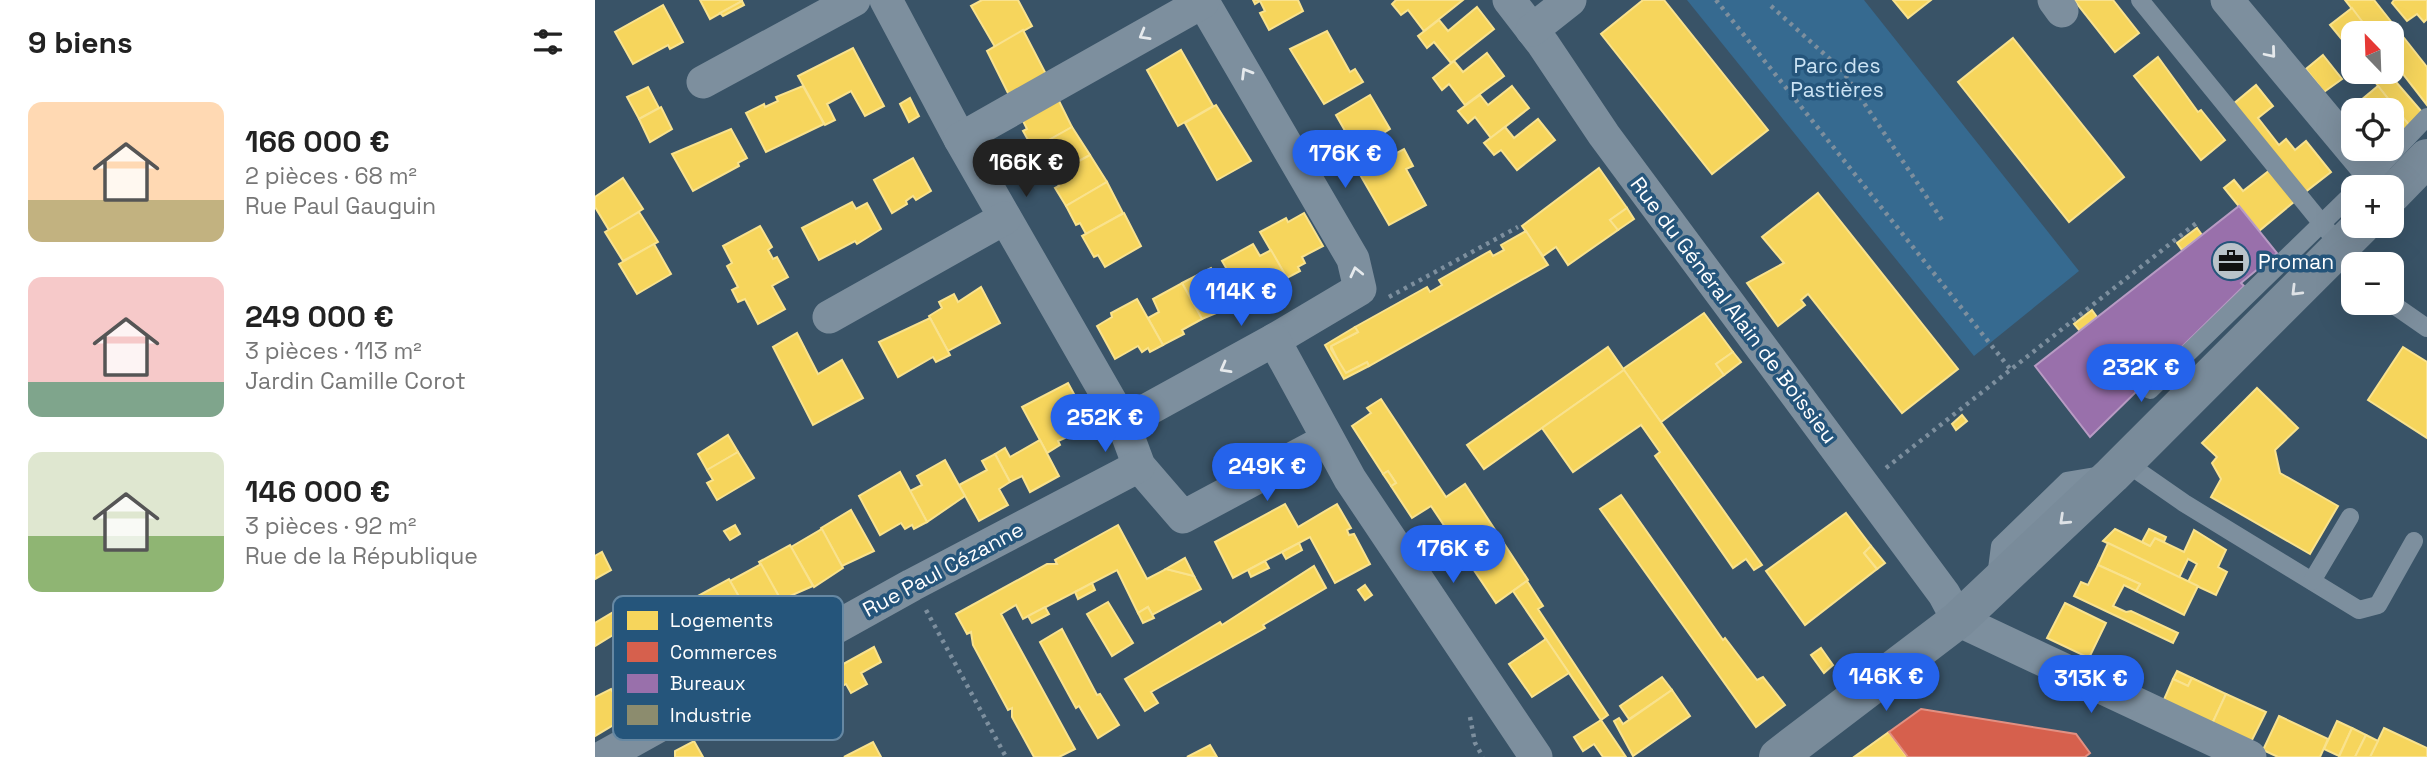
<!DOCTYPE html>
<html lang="fr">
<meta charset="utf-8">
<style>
body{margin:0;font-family:"Space Grotesk",sans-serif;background:#f6f6f6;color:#222;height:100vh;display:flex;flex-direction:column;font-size:26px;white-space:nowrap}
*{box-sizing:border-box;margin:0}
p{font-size:23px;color:#767676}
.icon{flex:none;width:38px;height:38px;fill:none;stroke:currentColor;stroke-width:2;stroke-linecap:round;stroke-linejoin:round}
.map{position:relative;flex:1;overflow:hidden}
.panel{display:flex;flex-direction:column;background:#fff;width:595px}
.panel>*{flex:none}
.needle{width:46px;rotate:337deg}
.controls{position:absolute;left:1746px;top:21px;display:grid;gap:14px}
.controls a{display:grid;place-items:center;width:63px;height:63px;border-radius:14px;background:#fff;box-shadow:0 7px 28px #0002;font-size:35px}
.price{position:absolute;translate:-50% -60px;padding:0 16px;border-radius:24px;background:#2563eb;color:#fff;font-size:23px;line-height:46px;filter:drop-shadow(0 2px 4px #0008)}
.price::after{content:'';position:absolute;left:50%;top:42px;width:21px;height:16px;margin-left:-10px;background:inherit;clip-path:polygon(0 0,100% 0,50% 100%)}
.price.active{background:#222;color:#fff}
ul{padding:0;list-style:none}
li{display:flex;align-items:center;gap:21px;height:175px;padding:0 28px}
li span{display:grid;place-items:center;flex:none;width:196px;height:140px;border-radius:14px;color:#555}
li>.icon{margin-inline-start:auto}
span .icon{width:84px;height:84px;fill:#fffc;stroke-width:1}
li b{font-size:30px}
h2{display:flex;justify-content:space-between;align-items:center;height:84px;padding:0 28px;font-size:30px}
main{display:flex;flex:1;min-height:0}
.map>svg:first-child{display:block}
.green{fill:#366a90}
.homes{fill:#f6d55c;stroke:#f9e28d;stroke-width:2}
.shops{fill:#d6604d;stroke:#e29082;stroke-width:2}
.offices{fill:#9970ab;stroke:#b89bc4;stroke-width:2}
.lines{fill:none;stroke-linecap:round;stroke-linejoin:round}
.path{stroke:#7d8f9e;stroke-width:4.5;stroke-dasharray:3.5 5;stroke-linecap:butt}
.service{stroke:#7d8f9e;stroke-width:18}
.minor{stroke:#7d8f9e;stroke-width:33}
.secondary{stroke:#798b9a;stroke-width:38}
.oneway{stroke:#e5e9ec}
.oneway2{stroke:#dee2e6}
.labels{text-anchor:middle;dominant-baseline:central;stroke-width:7;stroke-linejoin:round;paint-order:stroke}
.park-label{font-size:21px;fill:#cbe3f4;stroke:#25557b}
.poi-label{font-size:21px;fill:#fff;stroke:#25557b;text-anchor:start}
.street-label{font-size:21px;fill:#fff;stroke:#25557b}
.key{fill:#25557b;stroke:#6688a3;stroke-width:2}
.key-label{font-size:19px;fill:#fff}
</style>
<main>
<section class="panel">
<h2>9 biens<svg class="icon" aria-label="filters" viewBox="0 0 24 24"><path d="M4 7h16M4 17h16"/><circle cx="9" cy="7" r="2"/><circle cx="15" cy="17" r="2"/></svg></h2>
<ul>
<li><span style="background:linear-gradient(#ffd9b3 70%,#c2b280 0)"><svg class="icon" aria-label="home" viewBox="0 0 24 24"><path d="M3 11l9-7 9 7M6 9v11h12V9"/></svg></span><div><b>166 000 €</b><p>2 pièces · 68 m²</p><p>Rue Paul Gauguin</p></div></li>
<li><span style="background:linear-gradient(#f6c9c9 75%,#7fa58c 0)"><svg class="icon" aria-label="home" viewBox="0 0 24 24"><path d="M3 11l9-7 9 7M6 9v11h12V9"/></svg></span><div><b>249 000 €</b><p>3 pièces · 113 m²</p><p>Jardin Camille Corot</p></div></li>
<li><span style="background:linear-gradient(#dfe7d0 60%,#8fb573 0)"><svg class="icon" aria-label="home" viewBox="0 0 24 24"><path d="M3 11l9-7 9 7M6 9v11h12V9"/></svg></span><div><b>146 000 €</b><p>3 pièces · 92 m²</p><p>Rue de la République</p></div></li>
</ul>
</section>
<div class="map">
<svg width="1832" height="757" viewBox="0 0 1832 757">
<rect width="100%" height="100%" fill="#395367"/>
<polygon class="green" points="1092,0 1269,0 1484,271 1379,356"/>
<g class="homes">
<polygon points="105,0 147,0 147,1 115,19"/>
<polygon points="387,0 423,0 437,26 400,47 376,6"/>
<polygon points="658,0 703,0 708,11 674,30 665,13 670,11 665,1 660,4"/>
<polygon points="801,0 868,0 829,31 813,10 806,15 797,4"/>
<polygon points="1048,0 1069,0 1173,130 1117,174 1006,34"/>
<polygon points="1298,0 1336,0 1313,18"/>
<polygon points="1479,0 1518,0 1544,33 1520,52"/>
<polygon points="1750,0 1779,0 1832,67 1832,105 1797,60 1797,33 1776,33"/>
<polygon points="1832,0 1832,19 1829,22 1822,14 1812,21 1797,3 1799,0"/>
<polygon points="147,1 149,5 128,16 125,13"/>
<polygon points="68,5 88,42 75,49 73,45 38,64 20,32"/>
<polygon points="882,7 899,29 856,63 839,42 832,48 823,36 844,20 853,31"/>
<polygon points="1757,8 1775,32 1759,33 1759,44 1754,48 1735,25"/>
<polygon points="428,30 451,74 414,95 392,51"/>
<polygon points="732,31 755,72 760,69 768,82 729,104 695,49"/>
<polygon points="1418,38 1529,177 1474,222 1363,82"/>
<polygon points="258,48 289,106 270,116 256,91 232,104 240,120 230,125 203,76"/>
<polygon points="586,50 618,106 583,126 552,70"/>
<polygon points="892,53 909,76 870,105 854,84 847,90 838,78 859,61 868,72"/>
<polygon points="1728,55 1747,79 1729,92 1711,69"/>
<polygon points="1563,57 1603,112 1606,110 1630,140 1606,160 1539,76"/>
<polygon points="1795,75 1827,112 1814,125 1780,82 1785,78 1787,82"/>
<polygon points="1661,85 1678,106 1663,118 1684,145 1691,139 1700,150 1711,141 1736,172 1709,193 1637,105"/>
<polygon points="208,86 229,124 171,152 151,113 169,104 170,107 183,101 181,97"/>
<polygon points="917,86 934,108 896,138 880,117 873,123 863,111 885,95 893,105"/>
<polygon points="1783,86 1814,125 1797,141 1797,110 1772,110 1765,101"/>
<polygon points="53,87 64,108 44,119 32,97"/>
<polygon points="775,95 795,129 761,150 741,115"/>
<polygon points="462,97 477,127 438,149 428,131 432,129 426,117"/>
<polygon points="315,98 324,116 314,122 305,104"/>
<polygon points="1765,102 1772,110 1759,110 1759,129 1749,116"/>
<polygon points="621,105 656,161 622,180 590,123"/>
<polygon points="66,107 77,129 55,142 44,119"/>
<polygon points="943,119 960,140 922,170 906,150 899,155 889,143 910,127 919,138"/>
<polygon points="477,127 495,155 458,175 452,164 448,167 438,149"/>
<polygon points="136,129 152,158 143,163 144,166 98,191 77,154"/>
<polygon points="809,149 818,166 811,169 831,205 794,225 764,173"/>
<polygon points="495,155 512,182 471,206 460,188 464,186 458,175"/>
<polygon points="318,158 336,191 321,200 318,196 311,201 312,204 297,213 279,180"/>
<polygon points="1004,168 1032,208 1015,220 1023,230 973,265 961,247 948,256 927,226"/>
<polygon points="1675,170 1700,201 1664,231 1629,188 1639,180 1648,191"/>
<polygon points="28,178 48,209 14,230 0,207 0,197"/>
<polygon points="512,182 528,213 491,234 485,223 481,225 471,206"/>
<polygon points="1223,193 1363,369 1307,413 1213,294 1206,300 1210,305 1183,326 1152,283 1189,263 1167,237"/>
<polygon points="257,202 261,209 272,203 286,229 262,244 260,241 224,260 207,228"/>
<polygon points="1032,208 1039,219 1023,230 1015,220"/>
<polygon points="44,212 63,242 28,261 10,232"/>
<polygon points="529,213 546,246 510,267 503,255 499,257 487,236"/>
<polygon points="709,213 728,246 707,257 710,263 703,267 705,271 692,278 665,232 691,218 693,222"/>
<polygon points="165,226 177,247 173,250 178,259 182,257 193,277 177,286 190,309 163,324 150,299 143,302 137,290 143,287 132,266 137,263 128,246"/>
<polygon points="1602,228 1607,235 1587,250 1582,243"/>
<polygon points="931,231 953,265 774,366 772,362 751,373 748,371 736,346 763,332 760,327 832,287 835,292 847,285 844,280 895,251 898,256 909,250 906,245"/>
<polygon points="59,244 76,274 42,294 24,264"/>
<polygon points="658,244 665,256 676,250 692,278 671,289 669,285 648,297 627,261"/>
<polygon points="616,268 623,280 634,273 650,301 607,319 587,283"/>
<polygon points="587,283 607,319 587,330 589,334 568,345 553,318 564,312 558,299"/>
<polygon points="386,287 405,323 353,351 334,316 347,308 344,302 359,294 363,302"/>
<polygon points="542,299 568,345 555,352 553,348 547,352 543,346 520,359 502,326 517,317 516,313"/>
<polygon points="1497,310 1502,317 1485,331 1479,324"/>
<polygon points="1109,313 1138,352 1121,364 1129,375 1066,422 1028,369"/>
<polygon points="335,318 355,355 341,362 338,357 303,377 284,342"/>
<polygon points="760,327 763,332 736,346 736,349 751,373 772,362 774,366 749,379 730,345"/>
<polygon points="202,333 223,374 247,360 268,398 218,425 178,347"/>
<polygon points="1013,347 1029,370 889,469 872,445"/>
<polygon points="1808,347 1832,362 1832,438 1773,400"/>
<polygon points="1138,352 1146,362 1129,375 1121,364"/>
<polygon points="1029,370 1167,565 1159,570 1151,559 1138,568 1060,456 1065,452 1046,425 978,472 947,428"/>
<polygon points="473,383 492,418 467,432 470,438 463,441 465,445 452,453 427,407"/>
<polygon points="1662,388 1703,428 1680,450 1685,473 1743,506 1715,554 1616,497 1626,479 1617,463 1622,457 1607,443"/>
<polygon points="786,399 851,497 870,484 933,580 901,603 836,506 817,518 796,486 801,483 793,471 788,474 757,426 776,413 772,408"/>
<polygon points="1367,415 1372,421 1361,430 1357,424"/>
<polygon points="133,435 143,452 112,470 103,454"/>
<polygon points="445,440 464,476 435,492 427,476 415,482 400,454 410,448 415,457"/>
<polygon points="143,452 159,478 122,500 112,483 118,480 112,470"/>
<polygon points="400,454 415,482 404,489 413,505 384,521 364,485 392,470 387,461"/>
<polygon points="350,460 370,496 332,522 315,491 327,485 322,476"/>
<polygon points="793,471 801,483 796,486 788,474"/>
<polygon points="305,472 332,522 319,529 317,525 310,529 306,523 285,535 264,496"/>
<polygon points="1026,495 1128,640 1130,638 1162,680 1168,677 1190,705 1161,727 1005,509"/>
<polygon points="690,504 703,527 742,504 756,528 752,530 754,535 759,534 775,564 740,583 715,537 638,578 620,542"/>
<polygon points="256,510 279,551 247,566 226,528"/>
<polygon points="1251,513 1276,546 1269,553 1282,569 1210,625 1171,571"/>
<polygon points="140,525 145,534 135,540 129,531"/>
<polygon points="523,525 552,579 571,569 599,576 606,589 557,615 553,607 543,613 522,570 428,619 421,605 406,614 480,749 464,757 439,757 417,717 417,708 413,710 378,645 376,632 372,634 361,614 452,564 462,564 460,560"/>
<polygon points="227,529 248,568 219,587 196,547"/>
<polygon points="1520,529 1555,546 1560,538 1589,552 1599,530 1631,550 1623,567 1632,572 1621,595 1593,582 1602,564 1593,559 1584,578 1508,541"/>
<polygon points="1554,529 1571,537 1569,542 1560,538 1555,546 1547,542"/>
<polygon points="704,543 707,550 691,559 687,552"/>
<polygon points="1513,543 1603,586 1589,615 1541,591 1545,584 1503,565"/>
<polygon points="195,545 218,586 186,600 164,562"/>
<polygon points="1276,546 1290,563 1282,569 1269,553"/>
<polygon points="7,552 16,570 0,579 0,556"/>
<polygon points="590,558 599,576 571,569"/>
<polygon points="670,561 674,568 656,577 653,570"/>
<polygon points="166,564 187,602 158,621 135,581"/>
<polygon points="1503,565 1545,584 1541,591 1529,585 1518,606 1531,612 1536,611 1583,633 1578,643 1479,596 1486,582 1493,585"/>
<polygon points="719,566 731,588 668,625 670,628 556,692 563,703 550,711 530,679 625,622 627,625"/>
<polygon points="134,579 157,620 125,634 103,596"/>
<polygon points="932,581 948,606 943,609 1013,715 1006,720 918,591"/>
<polygon points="497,583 500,590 483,599 480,592"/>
<polygon points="770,585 777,595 770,600 763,590"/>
<polygon points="40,599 47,610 18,623 23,632 0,646 0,623"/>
<polygon points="513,602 538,643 517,656 492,614"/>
<polygon points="1470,603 1511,623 1494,658 1452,638"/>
<polygon points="450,607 454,614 437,623 433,616"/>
<polygon points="553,607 559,618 548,623 543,613"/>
<polygon points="467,629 502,695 505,694 524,725 503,738 484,706 481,708 445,642"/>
<polygon points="951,639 974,673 937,697 914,664"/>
<polygon points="279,647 286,662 266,673 272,684 256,693 251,684 203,711 201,707 191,712 183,700"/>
<polygon points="1226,648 1238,665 1229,673 1216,655"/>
<polygon points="1582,671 1597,678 1593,686 1578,679"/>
<polygon points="1067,677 1077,690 1034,719 1025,706"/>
<polygon points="1597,678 1631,694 1616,726 1567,704 1578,679 1593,686"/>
<polygon points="16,689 32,717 0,736 0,697"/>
<polygon points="1077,690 1095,716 1038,756 1019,721 1024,718 1028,724"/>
<polygon points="1631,694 1671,712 1655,744 1616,726"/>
<polygon points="1684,716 1733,739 1725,757 1683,757 1668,750"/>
<polygon points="1006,720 1031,757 1008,757 999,744 988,751 979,737"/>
<polygon points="1742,721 1757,728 1744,756 1729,749"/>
<polygon points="1757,728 1771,735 1760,757 1744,757"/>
<polygon points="1789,728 1832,748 1832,757 1775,757"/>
<polygon points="1294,732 1312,757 1259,757"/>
<polygon points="1771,735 1783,741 1775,757 1760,757"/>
<polygon points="99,741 108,757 80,757 80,751"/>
<polygon points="278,742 286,757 249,757"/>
<polygon points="615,745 622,757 592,757"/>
</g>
<polygon class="shops" points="1326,709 1481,734 1495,753 1490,757 1313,757 1294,732"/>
<polygon class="offices" points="1644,206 1682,253 1646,283 1649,286 1495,437 1440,366"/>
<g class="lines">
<g class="path">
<polyline points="1121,0 1416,370"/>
<polyline points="1176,6 1247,70 1349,223"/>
<polyline points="794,297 923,227"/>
<polyline points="1291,468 1604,221"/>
<polyline points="331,610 411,757"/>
<polyline points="875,717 880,743 888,757"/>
</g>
<g class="service">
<polyline points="1545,0 1746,247 1759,267"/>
<polyline points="1774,178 1832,117"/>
<polyline points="1796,303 1832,328"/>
<polyline points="1555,390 1759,192"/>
<polyline points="1530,462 1589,503 1764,610 1783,605 1819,541"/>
<polyline points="1401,577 1405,546 1472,481 1508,475"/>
<polyline points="1717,581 1755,517"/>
</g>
<g class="minor">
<polyline points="291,0 365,139 528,423 544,466 588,517 732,440"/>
<polyline points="607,0 758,259 765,289 679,340"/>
<polyline points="914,0 948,44 1009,135 1349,594 1363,620 1655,757"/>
<polyline points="1459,0 1467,11"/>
<polyline points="1632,0 1788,187"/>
<polyline points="937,30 975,0"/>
<polyline points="108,82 259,0"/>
<polyline points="365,139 608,2"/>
<polyline points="234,317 410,218"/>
<polyline points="528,423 679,340 755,479 941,757"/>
<polyline points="8,757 317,585 544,466"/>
</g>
<g class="secondary">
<polyline points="1797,194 1832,158"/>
<polyline points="1183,757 1363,620 1517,475 1766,226"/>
</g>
</g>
<defs><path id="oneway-chevron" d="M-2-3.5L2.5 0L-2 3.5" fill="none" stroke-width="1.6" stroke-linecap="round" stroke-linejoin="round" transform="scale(1.75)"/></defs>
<g class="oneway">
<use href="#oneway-chevron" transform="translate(549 35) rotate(150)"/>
<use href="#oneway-chevron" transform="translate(1676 53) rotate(50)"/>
<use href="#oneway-chevron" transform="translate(651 73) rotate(-121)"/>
<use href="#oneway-chevron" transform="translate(761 272) rotate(-103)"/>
<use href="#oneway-chevron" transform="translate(630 368) rotate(151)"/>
</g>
<g class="oneway2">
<use href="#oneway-chevron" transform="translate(1701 291) rotate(135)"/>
<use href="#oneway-chevron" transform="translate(1469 520) rotate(137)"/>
</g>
<defs>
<g id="office-disc" transform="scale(2.0125)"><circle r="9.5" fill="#bac3ca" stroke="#25557b"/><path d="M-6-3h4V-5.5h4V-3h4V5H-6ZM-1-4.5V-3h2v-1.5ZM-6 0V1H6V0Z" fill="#111"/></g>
</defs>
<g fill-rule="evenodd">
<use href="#office-disc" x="1636" y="261"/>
</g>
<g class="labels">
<g class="park-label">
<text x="1242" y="65">Parc des<tspan x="1242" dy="24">Pastières</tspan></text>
</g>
<g class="poi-label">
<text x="1663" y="261">Proman</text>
</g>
<g class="street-label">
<text transform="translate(1139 310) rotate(53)">Rue du Général Alain de Boissieu</text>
<text transform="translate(348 569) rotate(-28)">Rue Paul Cézanne</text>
</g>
</g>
<rect x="18" y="596" width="230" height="144" rx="10" class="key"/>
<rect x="32" y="611" width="31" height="19" fill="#f6d55c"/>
<rect x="32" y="642" width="31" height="20" fill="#d6604d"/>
<rect x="32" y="674" width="31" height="19" fill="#9970ab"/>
<rect x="32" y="705" width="31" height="20" fill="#8c8c6e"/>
<g class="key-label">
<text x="75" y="627">Logements</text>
<text x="75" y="659">Commerces</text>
<text x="75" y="690">Bureaux</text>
<text x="75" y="722">Industrie</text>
</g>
</svg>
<div class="controls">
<a><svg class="needle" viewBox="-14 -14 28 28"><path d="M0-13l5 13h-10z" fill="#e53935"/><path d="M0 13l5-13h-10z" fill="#767676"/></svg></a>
<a><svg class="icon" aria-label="locate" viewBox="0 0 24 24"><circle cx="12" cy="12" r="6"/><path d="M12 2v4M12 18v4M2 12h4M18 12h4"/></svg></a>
<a>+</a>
<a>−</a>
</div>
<b class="price" style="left:750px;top:190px">176K €</b>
<b class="price active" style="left:431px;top:199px">166K €</b>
<b class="price" style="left:646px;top:328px">114K €</b>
<b class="price" style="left:1546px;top:404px">232K €</b>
<b class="price" style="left:510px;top:454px">252K €</b>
<b class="price" style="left:672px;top:503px">249K €</b>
<b class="price" style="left:858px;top:585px">176K €</b>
<b class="price" style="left:1291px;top:713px">146K €</b>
<b class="price" style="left:1496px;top:715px">313K €</b>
</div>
</main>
